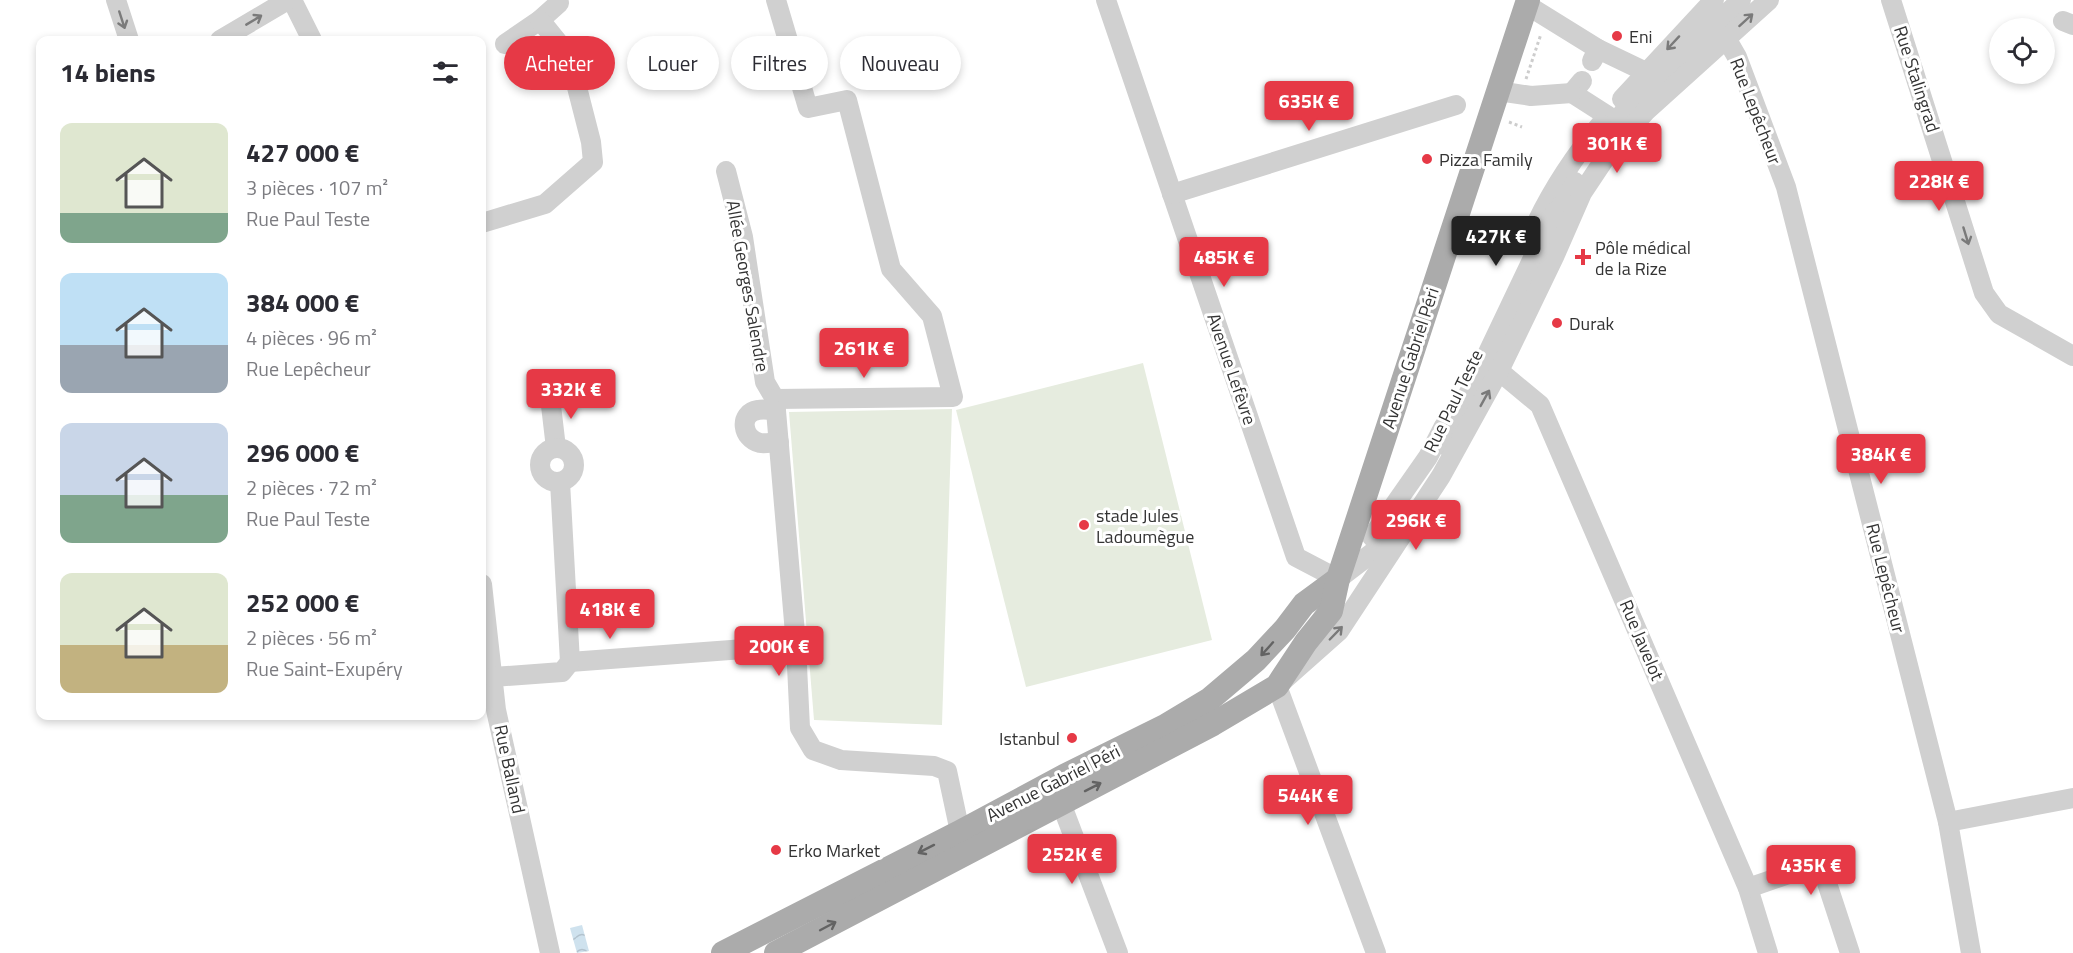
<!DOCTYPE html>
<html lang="fr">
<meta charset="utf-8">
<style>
body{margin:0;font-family:"Titillium Web",sans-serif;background:#f2f2f3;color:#2b2b33;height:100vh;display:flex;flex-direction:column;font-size:22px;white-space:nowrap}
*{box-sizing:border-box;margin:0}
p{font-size:20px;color:#7c7c81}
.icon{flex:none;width:33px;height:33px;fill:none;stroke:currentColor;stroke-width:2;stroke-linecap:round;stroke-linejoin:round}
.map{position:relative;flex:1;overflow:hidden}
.side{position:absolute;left:36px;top:36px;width:450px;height:684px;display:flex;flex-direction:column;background:#fff;border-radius:12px;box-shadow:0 3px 9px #0003}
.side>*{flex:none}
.guide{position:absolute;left:504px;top:36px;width:570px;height:54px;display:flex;gap:12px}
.buttons{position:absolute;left:1989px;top:18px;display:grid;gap:12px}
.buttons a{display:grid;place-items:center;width:66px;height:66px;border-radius:50%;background:#fff;box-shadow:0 3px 9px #0003;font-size:30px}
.price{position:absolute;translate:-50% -51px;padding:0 14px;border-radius:6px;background:#e63946;color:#fff;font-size:20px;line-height:39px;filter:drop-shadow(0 2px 3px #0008)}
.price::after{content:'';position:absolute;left:50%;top:36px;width:18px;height:14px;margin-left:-9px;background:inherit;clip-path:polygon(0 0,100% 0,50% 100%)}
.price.active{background:#222;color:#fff}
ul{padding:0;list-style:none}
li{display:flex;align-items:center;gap:18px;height:150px;padding:0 24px}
li span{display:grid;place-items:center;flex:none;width:168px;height:120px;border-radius:12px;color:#555}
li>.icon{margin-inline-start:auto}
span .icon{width:72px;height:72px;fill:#fffc;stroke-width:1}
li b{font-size:26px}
h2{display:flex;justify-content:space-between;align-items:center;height:72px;padding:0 24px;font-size:26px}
.pill{padding:0 21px;border-radius:27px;background:#fff;box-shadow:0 3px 9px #0003;font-size:21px;line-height:54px}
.pill.active{background:#e63946;color:#fff}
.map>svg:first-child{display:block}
.park{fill:#e6ecdf}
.water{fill:url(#water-waves)}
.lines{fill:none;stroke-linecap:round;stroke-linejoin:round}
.path{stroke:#cdcdcd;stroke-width:3;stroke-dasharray:3 3;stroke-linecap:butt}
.minor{stroke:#d0d0d0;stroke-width:20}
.major{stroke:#ababab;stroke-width:24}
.oneway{stroke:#7a7a7a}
.oneway2{stroke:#636363}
.poi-dot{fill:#e63946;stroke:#fff;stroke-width:2}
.labels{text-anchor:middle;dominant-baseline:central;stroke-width:6;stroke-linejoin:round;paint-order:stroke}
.poi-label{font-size:18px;fill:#333;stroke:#fff;text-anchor:start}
.street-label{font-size:18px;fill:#333;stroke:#fff}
</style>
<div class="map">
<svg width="2073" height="953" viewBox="0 0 2073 953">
<defs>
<pattern id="water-waves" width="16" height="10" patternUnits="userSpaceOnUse" patternTransform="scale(1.5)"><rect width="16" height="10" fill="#cfe2ee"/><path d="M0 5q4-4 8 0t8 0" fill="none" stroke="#b2c2cd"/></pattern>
</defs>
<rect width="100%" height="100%" fill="#fff"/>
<g class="park">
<polygon points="1143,363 1212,640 1026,687 956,410"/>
<polygon points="952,409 942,725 814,720 789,412"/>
</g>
<g class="water">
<polygon points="848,335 849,338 859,336 865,361 853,364 848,346 844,347 842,336"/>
<polygon points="582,925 589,951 577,953 570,928"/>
</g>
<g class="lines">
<g class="path">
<polyline points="1526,79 1541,34"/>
<polyline points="1509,122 1522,127"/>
</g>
<g class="minor">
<polyline points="116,0 129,40"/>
<polyline points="292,0 312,40"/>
<polyline points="1106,0 1296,557 1338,579"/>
<polyline points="1891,0 1984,293 1999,314 2073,356"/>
<polyline points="1527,5 1598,49"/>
<polyline points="2063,21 2073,25"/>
<polyline points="1726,38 1737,57 1786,187 1948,822 1971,953"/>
<polyline points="220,40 288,0"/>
<polyline points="505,44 540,20 559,3"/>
<polyline points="1592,61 1598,49 1646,72"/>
<polyline points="1582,81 1572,93 1608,116"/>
<polyline points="1498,91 1531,96 1572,93"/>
<polyline points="1622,99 1714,0"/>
<polyline points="1598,147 1623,113 1741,0"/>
<polyline points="726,171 743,237 765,382 775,399 796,645 800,728 813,750 841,760 934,766 947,771 960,832"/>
<polyline points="1172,194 1456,105"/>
<path d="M1537 222C1554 187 1576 154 1601 124"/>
<polyline points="482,223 545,204 593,162 591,142 569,56 540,20"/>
<polyline points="1490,367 1499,371 1540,405 1748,888 1768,953"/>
<polyline points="550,397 556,448"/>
<polyline points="775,399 953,397 932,316 891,269 847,100 808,108 776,0"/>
<path d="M776 411C771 410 763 409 758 410 738 413 742 439 760 443 766 444 773 442 779 442"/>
<polyline points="1444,445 1553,216 1565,201 1575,182"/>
<circle cx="557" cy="465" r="17"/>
<polyline points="560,482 570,662 796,645"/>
<polyline points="1372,537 1428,457 1444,426"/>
<polyline points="1338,579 1376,550 1396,527"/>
<polyline points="482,584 496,710 550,953"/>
<polyline points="493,677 562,672 570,662"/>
<polyline points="1061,803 1118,953"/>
<polyline points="1948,822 2073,798"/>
<polyline points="1748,888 1806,868 1818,869 1825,877 1850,953"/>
<polyline points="1376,953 1277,686 1339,631 1441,476 1499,371 1554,257 1582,193 1610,151 1646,111 1769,0"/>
</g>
<g class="major">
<polyline points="723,953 960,832 1064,776 1165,726 1210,699 1256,660 1285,629 1304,604 1338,579"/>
<polyline points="776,953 1213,724 1277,686 1306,642 1331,611 1338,579 1528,0"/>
</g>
</g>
<defs><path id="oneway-shaft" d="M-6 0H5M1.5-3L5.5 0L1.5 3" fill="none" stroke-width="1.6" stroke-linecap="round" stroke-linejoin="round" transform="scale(1.5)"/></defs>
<g class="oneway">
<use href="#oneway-shaft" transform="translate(122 20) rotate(72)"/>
<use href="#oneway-shaft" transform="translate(254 20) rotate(-31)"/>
<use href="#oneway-shaft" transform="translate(1746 20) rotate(-42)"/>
<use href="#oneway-shaft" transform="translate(1673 43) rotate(133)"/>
<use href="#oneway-shaft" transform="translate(1966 236) rotate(73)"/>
<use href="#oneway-shaft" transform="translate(1485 398) rotate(-61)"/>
<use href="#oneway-shaft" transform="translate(1336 633) rotate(-46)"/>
</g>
<g class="oneway2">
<use href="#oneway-shaft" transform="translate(1267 649) rotate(132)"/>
<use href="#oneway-shaft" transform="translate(1093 787) rotate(-27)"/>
<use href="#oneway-shaft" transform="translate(926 849) rotate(153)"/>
<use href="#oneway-shaft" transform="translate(828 926) rotate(-28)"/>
</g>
<g class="poi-dot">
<circle cx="1617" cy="36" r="6"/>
<circle cx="1427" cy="159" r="6"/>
<path d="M1580 248h6v6h6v6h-6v6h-6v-6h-6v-6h6z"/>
<circle cx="1557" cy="323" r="6"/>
<circle cx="1084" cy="525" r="6"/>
<circle cx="1072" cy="738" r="6"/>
<circle cx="776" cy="850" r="6"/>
</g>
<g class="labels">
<g class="poi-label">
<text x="1629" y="36">Eni</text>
<text x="1439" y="159">Pizza Family</text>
<text x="1595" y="247">Pôle médical<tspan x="1595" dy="21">de la Rize</tspan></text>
<text x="1569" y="323">Durak</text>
<text x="1096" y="515">stade Jules<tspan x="1096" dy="21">Ladoumègue</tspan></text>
<text x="1060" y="738" text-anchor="end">Istanbul</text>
<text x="788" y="850">Erko Market</text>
</g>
<g class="street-label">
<text transform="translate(1917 79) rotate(72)">Rue Stalingrad</text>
<text transform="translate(1756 111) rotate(69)">Rue Lepêcheur</text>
<text transform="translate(748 286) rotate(80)">Allée Georges Salendre</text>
<text transform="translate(1410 358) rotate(-72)">Avenue Gabriel Péri</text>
<text transform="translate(1232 369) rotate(71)">Avenue Lefèvre</text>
<text transform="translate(1453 401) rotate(-64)">Rue Paul Teste</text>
<text transform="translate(1886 578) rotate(76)">Rue Lepêcheur</text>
<text transform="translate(1642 640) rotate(67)">Rue Javelot</text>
<text transform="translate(510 769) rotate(78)">Rue Balland</text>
<text transform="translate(1053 783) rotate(-27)">Avenue Gabriel Péri</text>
</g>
</g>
</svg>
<div class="buttons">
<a><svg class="icon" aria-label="locate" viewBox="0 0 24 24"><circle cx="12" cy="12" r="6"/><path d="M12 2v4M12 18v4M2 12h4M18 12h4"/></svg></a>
</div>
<b class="price" style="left:1309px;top:132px">635K €</b>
<b class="price" style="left:1617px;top:174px">301K €</b>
<b class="price" style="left:1939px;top:212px">228K €</b>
<b class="price active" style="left:1496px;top:267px">427K €</b>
<b class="price" style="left:1224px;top:288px">485K €</b>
<b class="price" style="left:864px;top:379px">261K €</b>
<b class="price" style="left:571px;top:420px">332K €</b>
<b class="price" style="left:1881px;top:485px">384K €</b>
<b class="price" style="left:1416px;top:551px">296K €</b>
<b class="price" style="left:610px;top:640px">418K €</b>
<b class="price" style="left:779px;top:677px">200K €</b>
<b class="price" style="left:1308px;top:826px">544K €</b>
<b class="price" style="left:1072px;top:885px">252K €</b>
<b class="price" style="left:1811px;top:896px">435K €</b>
<div class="guide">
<a class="pill active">Acheter</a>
<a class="pill">Louer</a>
<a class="pill">Filtres</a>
<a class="pill">Nouveau</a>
</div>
<section class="side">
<h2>14 biens<svg class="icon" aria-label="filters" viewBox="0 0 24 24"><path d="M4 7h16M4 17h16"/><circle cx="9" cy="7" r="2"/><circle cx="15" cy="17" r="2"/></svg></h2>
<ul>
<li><span style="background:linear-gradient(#dfe7d0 75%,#7fa58c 0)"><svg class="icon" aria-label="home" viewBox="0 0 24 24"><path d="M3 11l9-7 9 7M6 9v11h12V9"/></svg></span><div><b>427 000 €</b><p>3 pièces · 107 m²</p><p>Rue Paul Teste</p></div></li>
<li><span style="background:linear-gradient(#bfe0f5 60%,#9aa5b1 0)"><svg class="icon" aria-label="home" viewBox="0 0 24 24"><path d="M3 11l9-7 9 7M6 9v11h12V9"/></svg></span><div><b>384 000 €</b><p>4 pièces · 96 m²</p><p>Rue Lepêcheur</p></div></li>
<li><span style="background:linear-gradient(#c9d6e8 60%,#7fa58c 0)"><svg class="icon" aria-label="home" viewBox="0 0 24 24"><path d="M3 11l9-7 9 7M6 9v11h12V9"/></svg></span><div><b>296 000 €</b><p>2 pièces · 72 m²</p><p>Rue Paul Teste</p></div></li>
<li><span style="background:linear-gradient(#dfe7d0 60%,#c2b280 0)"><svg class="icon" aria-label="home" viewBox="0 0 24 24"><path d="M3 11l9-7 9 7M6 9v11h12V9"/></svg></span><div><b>252 000 €</b><p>2 pièces · 56 m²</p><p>Rue Saint-Exupéry</p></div></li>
</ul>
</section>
</div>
